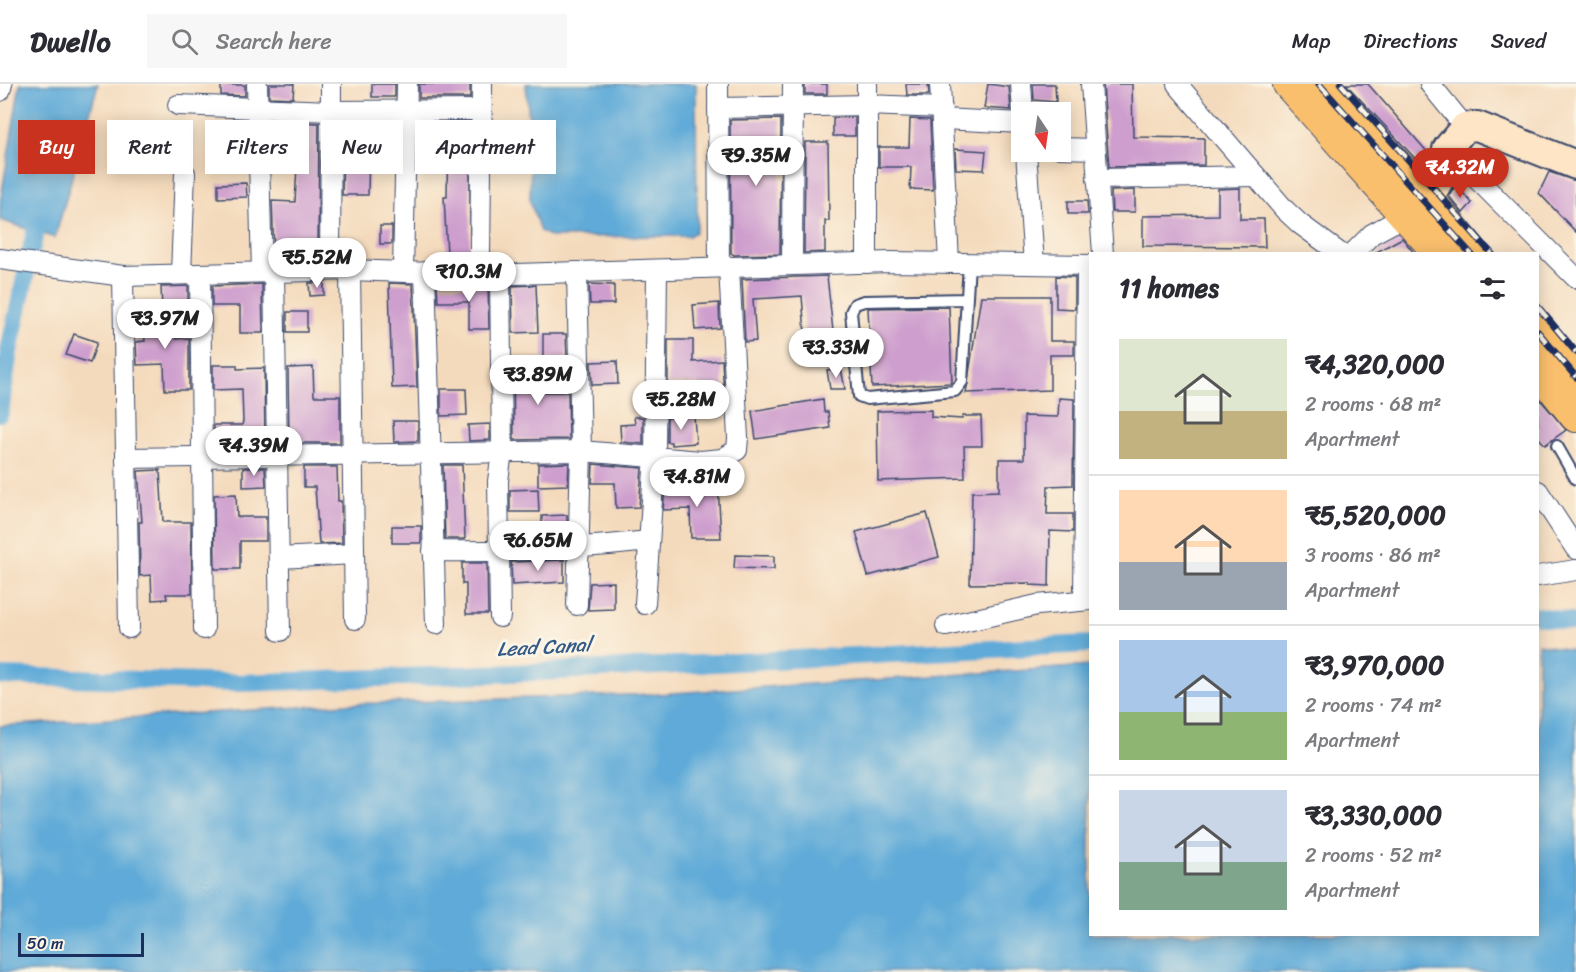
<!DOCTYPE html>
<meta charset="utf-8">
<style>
body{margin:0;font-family:Sriracha,sans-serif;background:#f7f7f7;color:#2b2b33;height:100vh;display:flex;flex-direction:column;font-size:22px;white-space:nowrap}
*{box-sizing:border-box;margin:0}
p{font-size:20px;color:#7c7c81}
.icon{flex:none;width:33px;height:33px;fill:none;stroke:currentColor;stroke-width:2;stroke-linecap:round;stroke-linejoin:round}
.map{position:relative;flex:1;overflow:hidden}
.details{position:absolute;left:1089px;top:168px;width:450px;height:684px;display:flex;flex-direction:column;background:#fff;border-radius:0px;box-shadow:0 3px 15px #0003}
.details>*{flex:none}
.top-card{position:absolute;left:18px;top:36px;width:570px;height:54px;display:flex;gap:12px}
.needle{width:39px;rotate:167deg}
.tools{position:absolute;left:1011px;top:18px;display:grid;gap:12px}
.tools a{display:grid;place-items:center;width:60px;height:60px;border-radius:0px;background:#fff;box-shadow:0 3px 15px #0003;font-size:30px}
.scale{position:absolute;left:18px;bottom:15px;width:126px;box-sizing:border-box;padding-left:6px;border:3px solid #1b2f5e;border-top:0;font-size:16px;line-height:21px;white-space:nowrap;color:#1b2f5e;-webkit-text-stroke:4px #fcf5e5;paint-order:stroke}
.price{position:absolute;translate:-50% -51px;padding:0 14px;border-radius:21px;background:#fff;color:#222;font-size:20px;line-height:39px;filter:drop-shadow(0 2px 3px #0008)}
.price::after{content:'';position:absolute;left:50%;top:36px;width:18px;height:14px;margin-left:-9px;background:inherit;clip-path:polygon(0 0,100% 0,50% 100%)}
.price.current{background:#c8321e;color:#fff}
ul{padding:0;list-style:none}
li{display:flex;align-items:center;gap:18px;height:150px;padding:0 30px}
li+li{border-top:2px solid #e1e1e2}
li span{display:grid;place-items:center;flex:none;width:168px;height:120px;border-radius:0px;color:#555}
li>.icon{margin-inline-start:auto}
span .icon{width:72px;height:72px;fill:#fffc;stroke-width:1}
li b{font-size:26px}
h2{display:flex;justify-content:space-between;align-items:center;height:72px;padding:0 30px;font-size:26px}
.chip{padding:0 21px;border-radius:0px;background:#fff;box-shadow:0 3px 15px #0003;font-size:21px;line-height:54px}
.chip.current{background:#c8321e;color:#fff}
header{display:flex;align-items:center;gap:36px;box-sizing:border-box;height:84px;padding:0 30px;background:#fff;border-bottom:2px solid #e1e1e2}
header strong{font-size:28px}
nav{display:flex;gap:33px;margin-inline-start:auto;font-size:21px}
.search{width:420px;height:54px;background:#f7f7f7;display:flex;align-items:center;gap:15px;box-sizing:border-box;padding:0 21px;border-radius:0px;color:#7c7c81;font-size:22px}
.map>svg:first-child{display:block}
.water{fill:#5faad8;stroke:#3d6c9b;stroke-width:1.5}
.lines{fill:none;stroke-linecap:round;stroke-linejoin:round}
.canal{stroke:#5faad8;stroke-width:18}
.building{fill:#ce9ece}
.service-casing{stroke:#3c496c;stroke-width:14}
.minor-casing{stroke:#3c496c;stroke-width:22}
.secondary-casing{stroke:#3c496c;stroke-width:32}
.primary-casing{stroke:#3c496c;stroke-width:34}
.service{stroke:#fff;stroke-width:10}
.minor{stroke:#fff;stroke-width:20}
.secondary{stroke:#fde5c5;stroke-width:28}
.primary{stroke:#f9bf6d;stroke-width:32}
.rail-casing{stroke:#1b2f5e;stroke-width:7}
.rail{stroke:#fcf5e5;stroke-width:4.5;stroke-dasharray:14;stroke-linecap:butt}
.labels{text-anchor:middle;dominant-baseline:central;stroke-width:6;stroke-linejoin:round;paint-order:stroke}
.water-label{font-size:20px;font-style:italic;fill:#335a89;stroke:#fcf5e5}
</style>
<header>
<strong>Dwello</strong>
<div class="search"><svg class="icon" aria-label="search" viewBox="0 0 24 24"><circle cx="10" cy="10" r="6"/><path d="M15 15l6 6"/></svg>Search here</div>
<nav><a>Map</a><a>Directions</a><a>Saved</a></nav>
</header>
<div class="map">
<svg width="1576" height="888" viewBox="0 0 1576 888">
<rect width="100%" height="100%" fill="#fcf5e5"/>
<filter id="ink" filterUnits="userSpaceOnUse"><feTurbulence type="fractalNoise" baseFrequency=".0167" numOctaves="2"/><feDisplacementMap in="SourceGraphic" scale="12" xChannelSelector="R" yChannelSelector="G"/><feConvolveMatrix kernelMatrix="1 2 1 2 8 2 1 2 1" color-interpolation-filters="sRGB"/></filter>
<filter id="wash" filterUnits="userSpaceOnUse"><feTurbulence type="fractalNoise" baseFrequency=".008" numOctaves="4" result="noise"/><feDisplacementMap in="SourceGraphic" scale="24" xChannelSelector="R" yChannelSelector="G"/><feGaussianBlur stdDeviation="1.35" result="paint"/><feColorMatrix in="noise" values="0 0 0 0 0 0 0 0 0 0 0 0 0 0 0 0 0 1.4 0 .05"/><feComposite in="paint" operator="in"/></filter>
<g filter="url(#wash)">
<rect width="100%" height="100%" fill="#f4dabc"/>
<g class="water">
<polygon points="20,0 98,0 55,154 0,136 0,120"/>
<polygon points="526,0 696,0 697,142 695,148 689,152 551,153 540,147 530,117 531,61"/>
<polygon points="1538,560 1576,567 1576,888 0,888 0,642 347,620 657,610 1090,582 1090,850 1538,850"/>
</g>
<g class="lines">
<g class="canal">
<polyline points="0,329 9,267 40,125"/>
<polyline points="1538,532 1576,539"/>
<polyline points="0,592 241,599 539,588 1090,560"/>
</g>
</g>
<g id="blocks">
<g class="building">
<polygon points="269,0 294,0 293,14 269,13"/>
<rect x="372" y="0" width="23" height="13"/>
<rect x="419" y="0" width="51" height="14"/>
<rect x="805" y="0" width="22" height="10"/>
<polygon points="906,0 928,0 929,11 907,11"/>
<polygon points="988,0 1009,3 1011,26 984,24"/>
<polygon points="1033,0 1055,0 1056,18 1034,16"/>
<polygon points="1103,0 1132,0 1133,53 1204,54 1204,81 1109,83"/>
<polygon points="1346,0 1368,0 1430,71 1426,86"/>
<polygon points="221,1 245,1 245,12 221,11"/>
<polygon points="855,33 855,52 833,52 833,34"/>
<polygon points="781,35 780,170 734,171 731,169 730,36"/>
<polygon points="910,35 930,36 933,106 910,105 911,83 879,83 879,63 909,63"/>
<polygon points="270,37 319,39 318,167 274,169 272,117 295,118 297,82 271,82"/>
<polygon points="448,38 470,38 470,178 464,178 464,170 447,170 444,113 447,113"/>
<polygon points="805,58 828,58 829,137 825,137 825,168 804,169"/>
<polygon points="343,60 369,61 368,111 342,111"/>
<polygon points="955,65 986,67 984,86 956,85"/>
<polygon points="1549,88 1576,97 1576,148 1539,109"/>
<polygon points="246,99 247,113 218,114 218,100"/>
<polygon points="1456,101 1472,119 1463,129 1449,112"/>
<polygon points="1240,104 1240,135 1264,135 1265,163 1143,162 1143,132 1218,131 1218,105"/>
<polygon points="1135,106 1135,128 1112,128 1111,107"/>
<polygon points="1068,117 1087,117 1088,130 1068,130"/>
<rect x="380" y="142" width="12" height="18"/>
<polygon points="1402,154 1415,170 1373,170"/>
<polygon points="827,192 833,247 805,249 802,212 753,215 756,257 745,258 742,195"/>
<polygon points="1056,192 1075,193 1075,225 1056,224"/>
<polygon points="309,199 324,199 324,211 310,212"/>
<polygon points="389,199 413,200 417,303 392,304"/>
<polygon points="262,200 263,249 240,249 240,222 212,222 212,202"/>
<polygon points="589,200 614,201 614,220 590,220"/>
<polygon points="437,201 488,203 489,245 469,245 469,218 438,218"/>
<polygon points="536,201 538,248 513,249 512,202"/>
<polygon points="188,202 188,223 162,224 161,203"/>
<polygon points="981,212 1050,212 1050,257 1074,257 1074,271 1050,271 1050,306 966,309"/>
<polygon points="719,219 720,244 695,246 693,221"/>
<polygon points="949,223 952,299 872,303 868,224"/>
<polygon points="173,228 176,255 189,254 189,306 165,306 164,280 137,281 136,258 145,257 142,232"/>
<rect x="287" y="228" width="20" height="20"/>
<polygon points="74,250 97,258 90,279 66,271"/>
<polygon points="543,250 566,250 567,275 543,275"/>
<polygon points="668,256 693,256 693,278 722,276 725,328 700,330 698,300 668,300"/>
<polygon points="542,277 544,308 568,308 569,355 514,356 513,279"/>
<polygon points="617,277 618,300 592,301 591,278"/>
<polygon points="213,281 237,281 237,285 264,284 265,360 214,361 214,341 242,341 243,337 242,305 213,306"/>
<polygon points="313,283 314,312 340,312 340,359 289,359 288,284"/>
<polygon points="841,284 845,305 830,305 827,286"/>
<polygon points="441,305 466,305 467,331 441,332"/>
<polygon points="1538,313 1566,346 1545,361 1538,353"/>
<polygon points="1059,314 1074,315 1073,401 1048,402 1047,430 1073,430 1073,448 1050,447 1049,502 1030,501 1030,499 970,500 972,408 999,407 999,375 1024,375 1024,332 1058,333"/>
<polygon points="823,315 824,328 828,328 830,344 756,355 752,327"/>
<polygon points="931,326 931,333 962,335 963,332 981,332 982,362 964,362 965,394 878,397 877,327"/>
<polygon points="694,332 696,359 671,361 671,358 667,358 667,334"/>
<polygon points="634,333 643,333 643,360 621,358 620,341 635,340"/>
<polygon points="393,337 418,337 418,357 394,358"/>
<polygon points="490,340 490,356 469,357 468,341"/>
<polygon points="569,379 568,401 538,402 538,380"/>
<polygon points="593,380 642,384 639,423 616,424 615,399 592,399"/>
<polygon points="443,381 462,381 465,455 445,455"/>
<polygon points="304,383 337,383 338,417 341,417 342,459 319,460 315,403 304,403"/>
<polygon points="243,384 265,384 266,402 243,403"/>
<polygon points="160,386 163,438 191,438 192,510 166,510 167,515 152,516 151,491 140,492 139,438 142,438 138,387"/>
<polygon points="718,401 721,454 691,454 690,425 663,426 665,403"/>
<polygon points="538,405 539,428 510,428 510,406"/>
<polygon points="236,410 237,433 266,433 266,457 240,457 240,485 215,485 214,411"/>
<polygon points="927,429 939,473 868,492 856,448"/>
<polygon points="567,431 567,452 542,453 542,432"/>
<rect x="392" y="442" width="29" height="17"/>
<polygon points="735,471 774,472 774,485 734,484"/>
<polygon points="564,476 564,498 512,501 511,478"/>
<polygon points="462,479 487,479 488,530 466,530 466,500 462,500"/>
<polygon points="614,498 614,525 588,526 590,499"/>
</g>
</g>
</g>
<g filter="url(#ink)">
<use href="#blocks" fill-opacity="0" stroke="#3c496c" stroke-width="1.5"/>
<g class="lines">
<g class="service-casing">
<g id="service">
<polyline points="967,215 864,217 855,220 851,228 859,312 867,315 955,307 962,298 969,179"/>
<polyline points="1557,362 1576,395"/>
</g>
</g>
<g class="minor-casing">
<g id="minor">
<polyline points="257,0 262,188"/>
<polyline points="482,0 480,172 487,191"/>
<polyline points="718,0 719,183"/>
<polyline points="940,0 949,179"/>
<polyline points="1021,0 1023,28"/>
<polyline points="1091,0 1103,170"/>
<polyline points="1177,0 1285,126 1300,140 1341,170"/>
<polyline points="1430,0 1465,43"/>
<polyline points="0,7 2,0"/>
<polyline points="178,21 331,27 481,26"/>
<polyline points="718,24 868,21 942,24"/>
<polyline points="942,35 1022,39"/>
<polyline points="1060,64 1095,65"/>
<polyline points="1447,65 1576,194"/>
<polyline points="1026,68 1034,180"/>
<polyline points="1097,95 1256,92"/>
<polyline points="1352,170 1372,150 1407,131"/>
<polyline points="0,175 123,192 350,186 487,191 890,178 1090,181"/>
<polyline points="867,179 867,0"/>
<polyline points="792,181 793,0"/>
<polyline points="330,186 331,0"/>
<polyline points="350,186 355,535"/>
<polyline points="403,187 407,0"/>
<polyline points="274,188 280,547"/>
<polyline points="425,188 436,540"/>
<polyline points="181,190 185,89"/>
<polyline points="200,190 204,545"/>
<polyline points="123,192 129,544"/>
<polyline points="126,374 581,367 701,377 722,375 737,366 738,354 729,183"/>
<polyline points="1538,407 1576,465"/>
<path d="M433 467C506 468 577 465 649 457"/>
<polyline points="279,474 354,470"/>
<polyline points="1538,492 1576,486"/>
<polyline points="1084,516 1087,181"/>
<polyline points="645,520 655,371 657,186"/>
<polyline points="577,521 581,367 577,188"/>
<polyline points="500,533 498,397 502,368 500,191"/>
<polyline points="946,542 1037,521 1090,516"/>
</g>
</g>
<g class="secondary-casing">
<polyline id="secondary" points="1411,128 1428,115 1444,88 1447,65 1465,43 1477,42 1576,81"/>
</g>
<g class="primary-casing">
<g id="primary">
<polyline points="1289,0 1440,170"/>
<polyline points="1321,0 1428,115 1474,170"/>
<polyline points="1538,245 1576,291"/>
<polyline points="1538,285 1576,332"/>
</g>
</g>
<use href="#service" class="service"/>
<use href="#minor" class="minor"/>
<use href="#secondary" class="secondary"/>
<use href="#primary" class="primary"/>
<g class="rail-casing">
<g id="rail">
<polyline points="1319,0 1471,170"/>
<polyline points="1341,0 1492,170"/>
<polyline points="1538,223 1576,268"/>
<polyline points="1538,248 1576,293"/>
</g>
</g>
<use href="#rail" class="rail"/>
</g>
</g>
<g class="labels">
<g class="water-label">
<text transform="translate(544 563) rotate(-3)">Lead Canal</text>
</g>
</g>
</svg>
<div class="tools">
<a><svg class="needle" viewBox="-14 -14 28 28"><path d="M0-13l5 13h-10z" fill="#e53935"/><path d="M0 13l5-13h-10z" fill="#7c7c81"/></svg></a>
</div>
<div class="scale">50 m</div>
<b class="price" style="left:756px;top:103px">₹9.35M</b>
<b class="price current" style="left:1460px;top:115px">₹4.32M</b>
<b class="price" style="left:317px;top:205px">₹5.52M</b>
<b class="price" style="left:469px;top:219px">₹10.3M</b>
<b class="price" style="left:165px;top:266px">₹3.97M</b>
<b class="price" style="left:836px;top:295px">₹3.33M</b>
<b class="price" style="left:538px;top:322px">₹3.89M</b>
<b class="price" style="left:681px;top:347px">₹5.28M</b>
<b class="price" style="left:254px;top:393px">₹4.39M</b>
<b class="price" style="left:697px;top:424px">₹4.81M</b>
<b class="price" style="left:538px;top:488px">₹6.65M</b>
<div class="top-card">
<a class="chip current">Buy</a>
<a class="chip">Rent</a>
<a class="chip">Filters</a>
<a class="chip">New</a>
<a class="chip">Apartment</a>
</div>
<section class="details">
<h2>11 homes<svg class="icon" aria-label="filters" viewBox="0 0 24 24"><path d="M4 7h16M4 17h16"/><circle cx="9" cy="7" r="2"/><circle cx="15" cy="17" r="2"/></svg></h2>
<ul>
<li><span style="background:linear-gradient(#dfe7d0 60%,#c2b280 0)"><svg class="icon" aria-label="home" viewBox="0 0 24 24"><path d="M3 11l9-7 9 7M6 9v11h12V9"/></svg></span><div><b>₹4,320,000</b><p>2 rooms · 68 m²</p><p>Apartment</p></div></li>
<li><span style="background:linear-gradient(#ffd9b3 60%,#9aa5b1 0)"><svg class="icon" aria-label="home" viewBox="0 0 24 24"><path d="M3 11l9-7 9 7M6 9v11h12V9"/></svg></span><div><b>₹5,520,000</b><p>3 rooms · 86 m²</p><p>Apartment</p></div></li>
<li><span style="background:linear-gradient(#a9c7e8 60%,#8fb573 0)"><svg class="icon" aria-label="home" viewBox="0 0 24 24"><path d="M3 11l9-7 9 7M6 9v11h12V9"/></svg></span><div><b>₹3,970,000</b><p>2 rooms · 74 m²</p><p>Apartment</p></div></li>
<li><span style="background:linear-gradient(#c9d6e8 60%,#7fa58c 0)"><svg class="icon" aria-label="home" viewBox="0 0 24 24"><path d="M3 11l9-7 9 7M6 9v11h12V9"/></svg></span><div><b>₹3,330,000</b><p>2 rooms · 52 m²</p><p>Apartment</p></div></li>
</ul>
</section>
</div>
